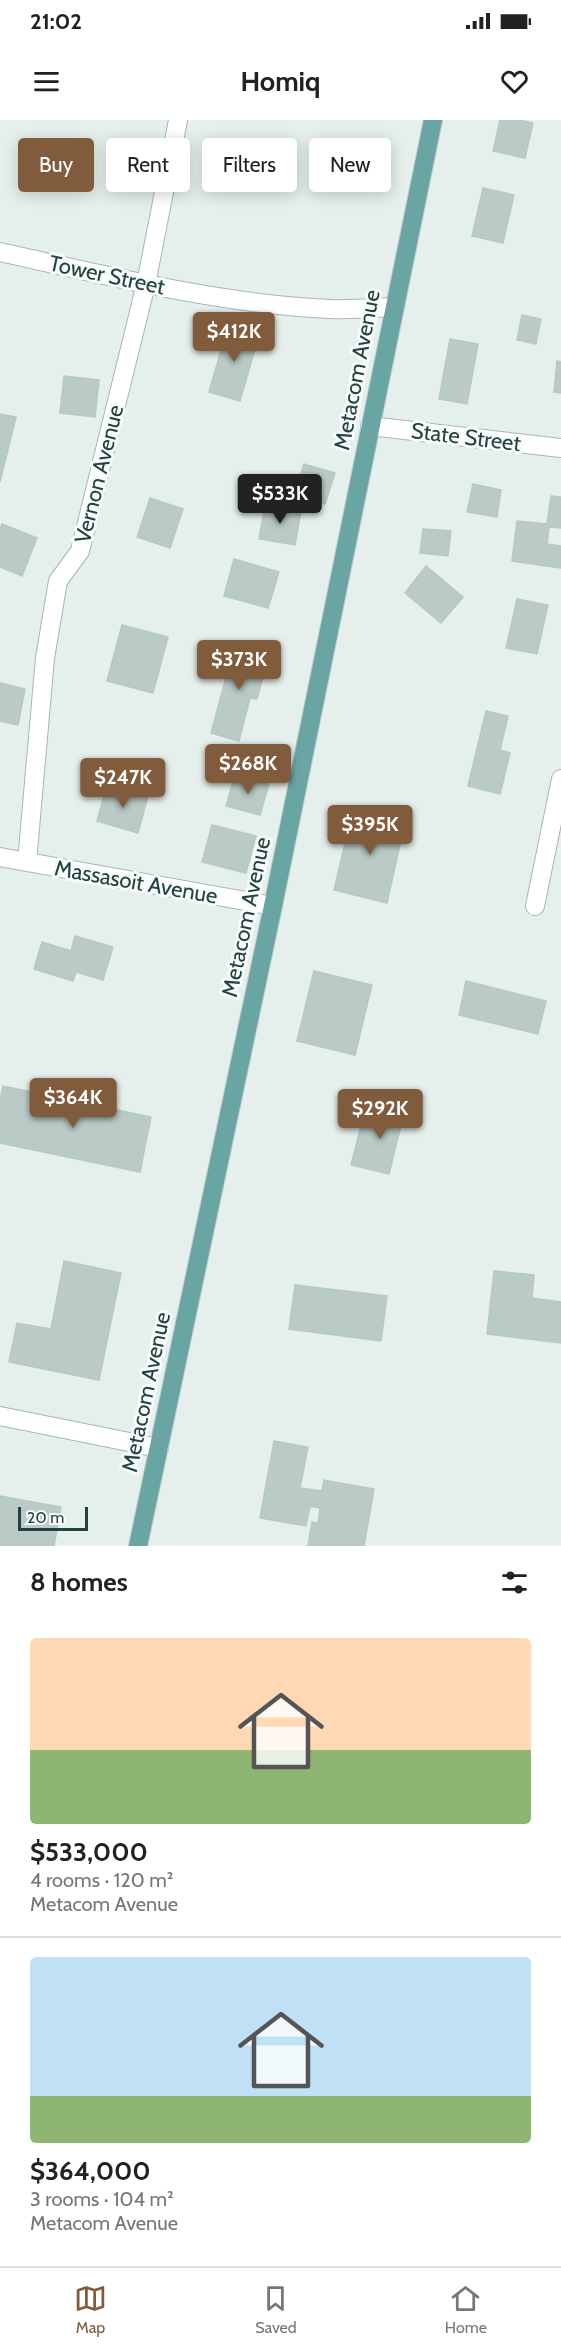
<!DOCTYPE html>
<meta charset="utf-8">
<style>
body{margin:0;font-family:Cabin,sans-serif;background:#f6f6f6;color:#222;height:100vh;display:flex;flex-direction:column;font-size:22px;white-space:nowrap}
*{box-sizing:border-box;margin:0}
p{font-size:20px;color:#767676}
.icon{flex:none;width:33px;height:33px;fill:none;stroke:currentColor;stroke-width:2;stroke-linecap:round;stroke-linejoin:round}
.map{position:relative;height:1426px;overflow:hidden}
.panel{display:flex;flex-direction:column;background:#fff;flex:1}
.panel>*{flex:none}
.banner{position:absolute;left:18px;top:18px;width:525px;height:54px;display:flex;gap:12px}
.scale{position:absolute;left:18px;bottom:15px;width:70px;box-sizing:border-box;padding-left:6px;border:3px solid #234140;border-top:0;font-size:16px;line-height:21px;white-space:nowrap;color:#234140;-webkit-text-stroke:4px #f6fbf9;paint-order:stroke}
.price{position:absolute;translate:-50% -51px;padding:0 14px;border-radius:6px;background:#815c3c;color:#fff;font-size:20px;line-height:39px;filter:drop-shadow(0 2px 3px #0008)}
.price::after{content:'';position:absolute;left:50%;top:36px;width:18px;height:14px;margin-left:-9px;background:inherit;clip-path:polygon(0 0,100% 0,50% 100%)}
.price.selected{background:#222;color:#fff}
ul{padding:0;list-style:none}
li{display:grid;align-content:center;gap:12px;height:318px;padding:0 30px}
li+li{border-top:2px solid #e0e0e0}
li span{display:grid;place-items:center;height:186px;border-radius:6px;color:#555}
li>.icon{margin-inline-start:auto}
span .icon{width:108px;height:108px;fill:#fffc;stroke-width:1}
li b{font-size:26px}
h2{display:flex;justify-content:space-between;align-items:center;height:72px;padding:0 30px;font-size:26px}
.chip{padding:0 21px;border-radius:6px;background:#fff;box-shadow:0 3px 15px #0003;font-size:21px;line-height:54px}
.chip.selected{background:#815c3c;color:#fff}
.status{display:flex;justify-content:space-between;align-items:center;height:42px;padding:0 30px;background:#fff;direction:ltr}
.status svg{height:16px;fill:currentColor}
header{display:flex;justify-content:space-between;align-items:center;height:78px;padding:0 30px;background:#fff;font-size:27px;font-weight:800}
.dock{display:flex;justify-content:space-around;align-items:center;height:84px;border-top:2px solid #e0e0e0;background:#fff;font-size:16px;color:#767676}
.dock a{display:grid;justify-items:center;gap:3px}
.dock .selected{color:#815c3c}
.map>svg:first-child{display:block}
.building{fill:#bacac6;stroke:#b7c9c5;stroke-width:1.5}
.lines{fill:none;stroke-linecap:round;stroke-linejoin:round}
.minor-casing{stroke:#a7b7b5;stroke-width:20}
.major-casing{stroke:#c1caca;stroke-width:20}
.minor{stroke:#fff;stroke-width:18}
.major{stroke:#68a5a3;stroke-width:18}
.labels{text-anchor:middle;dominant-baseline:central;stroke-width:6;stroke-linejoin:round;paint-order:stroke}
.street-label{font-size:22px;fill:#234140;stroke:#f6fbf9}
</style>
<div class="status"><b>21:02</b><svg viewBox="0 0 49 12"><path d="M0 12V9h3v3zM5 12V6h3v6zM10 12V3h3v9zM15 12V0h3v12zM26 1h20v11H26zM47 4h2v5h-2z"/></svg></div>
<header><svg class="icon" aria-label="menu" viewBox="0 0 24 24"><path d="M4 6h16M4 12h16M4 18h16"/></svg>Homiq<svg class="icon" aria-label="heart" viewBox="0 0 24 24"><path d="M12 20l-8-8c-3-5 5-10 8-4 3-6 11-1 8 4z"/></svg></header>
<div class="map">
<svg width="561" height="1426" viewBox="0 0 561 1426">
<rect width="100%" height="100%" fill="#e5efec"/>
<g class="building">
<polygon points="500,0 520,0 533,3 525,38 493,31"/>
<polygon points="483,68 514,75 503,123 472,116"/>
<polygon points="522,195 541,199 536,224 517,220"/>
<polygon points="228,206 259,215 240,281 209,272"/>
<polygon points="450,219 478,224 467,284 439,279"/>
<polygon points="557,241 561,242 561,273 554,272"/>
<polygon points="64,256 99,260 95,297 60,293"/>
<polygon points="0,294 16,297 0,362"/>
<polygon points="304,344 335,353 325,384 295,374"/>
<polygon points="473,364 501,370 497,397 467,392"/>
<polygon points="551,376 561,377 561,408 549,407 547,424 561,426 561,448 512,441 517,401 547,404"/>
<polygon points="150,378 183,389 170,428 137,417"/>
<polygon points="265,385 301,391 295,425 259,419"/>
<polygon points="2,404 37,418 22,456 0,447 0,409"/>
<polygon points="423,409 451,411 448,436 420,433"/>
<polygon points="234,439 279,452 268,488 224,476"/>
<polygon points="426,446 463,477 441,503 405,473"/>
<polygon points="517,479 548,485 537,534 506,528"/>
<polygon points="122,505 168,517 153,573 107,561"/>
<polygon points="235,524 269,534 257,579 250,578 239,621 211,613"/>
<polygon points="0,563 25,569 18,605 0,601"/>
<polygon points="486,591 508,596 500,630 510,633 500,674 468,666"/>
<polygon points="235,655 269,664 260,695 226,686"/>
<polygon points="107,665 148,676 138,713 97,701"/>
<polygon points="353,690 405,702 387,783 334,770"/>
<polygon points="212,705 256,716 246,753 202,742"/>
<polygon points="75,816 113,827 103,860 76,852 73,861 34,849 42,822 71,831"/>
<polygon points="314,851 372,865 355,935 297,921"/>
<polygon points="466,861 546,881 538,914 459,895"/>
<polygon points="3,966 151,997 140,1052 0,1023 0,980"/>
<polygon points="383,979 406,985 389,1054 351,1045 361,1006 376,1010"/>
<polygon points="64,1141 121,1153 99,1260 9,1242 17,1203 51,1209"/>
<polygon points="494,1151 534,1155 532,1178 561,1182 561,1223 487,1214"/>
<polygon points="295,1165 387,1176 381,1221 289,1209"/>
<polygon points="274,1321 308,1327 300,1368 322,1371 324,1360 374,1369 364,1426 308,1426 312,1402 318,1403 320,1388 310,1386 306,1406 260,1398"/>
<polygon points="0,1376 61,1387 54,1426 0,1426"/>
</g>
<g class="lines">
<g class="minor-casing">
<g id="minor">
<path d="M0 132C109 156 219 184 330 189 351 190 373 188 394 187"/>
<polyline points="370,306 561,328"/>
<polyline points="0,737 273,786"/>
<polyline points="27,742 45,538 58,461 80,431 146,164 178,0"/>
<polyline points="535,786 561,659"/>
<polyline points="0,1296 159,1328"/>
</g>
</g>
<g class="major-casing">
<polyline id="major" points="138,1426 273,786 433,0"/>
</g>
<use href="#minor" class="minor"/>
<use href="#major" class="major"/>
</g>
<g class="labels">
<g class="street-label">
<text transform="translate(107 155) rotate(12)">Tower Street</text>
<text transform="translate(357 250) rotate(-79)">Metacom Avenue</text>
<text transform="translate(466 317) rotate(7)">State Street</text>
<text transform="translate(99 354) rotate(-76)">Vernon Avenue</text>
<text transform="translate(136 762) rotate(10)">Massasoit Avenue</text>
<text transform="translate(246 797) rotate(-78)">Metacom Avenue</text>
<text transform="translate(146 1272) rotate(-78)">Metacom Avenue</text>
</g>
</g>
</svg>
<div class="scale">20 m</div>
<b class="price" style="left:234px;top:243px">$412K</b>
<b class="price selected" style="left:280px;top:405px">$533K</b>
<b class="price" style="left:239px;top:571px">$373K</b>
<b class="price" style="left:248px;top:675px">$268K</b>
<b class="price" style="left:123px;top:689px">$247K</b>
<b class="price" style="left:370px;top:736px">$395K</b>
<b class="price" style="left:73px;top:1009px">$364K</b>
<b class="price" style="left:380px;top:1020px">$292K</b>
<div class="banner">
<a class="chip selected">Buy</a>
<a class="chip">Rent</a>
<a class="chip">Filters</a>
<a class="chip">New</a>
</div>
</div>
<section class="panel">
<h2>8 homes<svg class="icon" aria-label="filters" viewBox="0 0 24 24"><path d="M4 7h16M4 17h16"/><circle cx="9" cy="7" r="2"/><circle cx="15" cy="17" r="2"/></svg></h2>
<ul>
<li><span style="background:linear-gradient(#ffd9b3 60%,#8fb573 0)"><svg class="icon" aria-label="home" viewBox="0 0 24 24"><path d="M3 11l9-7 9 7M6 9v11h12V9"/></svg></span><div><b>$533,000</b><p>4 rooms · 120 m²</p><p>Metacom Avenue</p></div></li>
<li><span style="background:linear-gradient(#bfe0f5 75%,#8fb573 0)"><svg class="icon" aria-label="home" viewBox="0 0 24 24"><path d="M3 11l9-7 9 7M6 9v11h12V9"/></svg></span><div><b>$364,000</b><p>3 rooms · 104 m²</p><p>Metacom Avenue</p></div></li>
</ul>
</section>
<nav class="dock">
<a class="selected"><svg class="icon" aria-label="map" viewBox="0 0 24 24"><path d="M3 6l6-2 6 2 6-2v14l-6 2-6-2-6 2zM9 4v14M15 6v14"/></svg>Map</a>
<a><svg class="icon" aria-label="saved" viewBox="0 0 24 24"><path d="M7 4h10v16l-5-4-5 4z"/></svg>Saved</a>
<a><svg class="icon" aria-label="home" viewBox="0 0 24 24"><path d="M3 11l9-7 9 7M6 9v11h12V9"/></svg>Home</a>
</nav>
